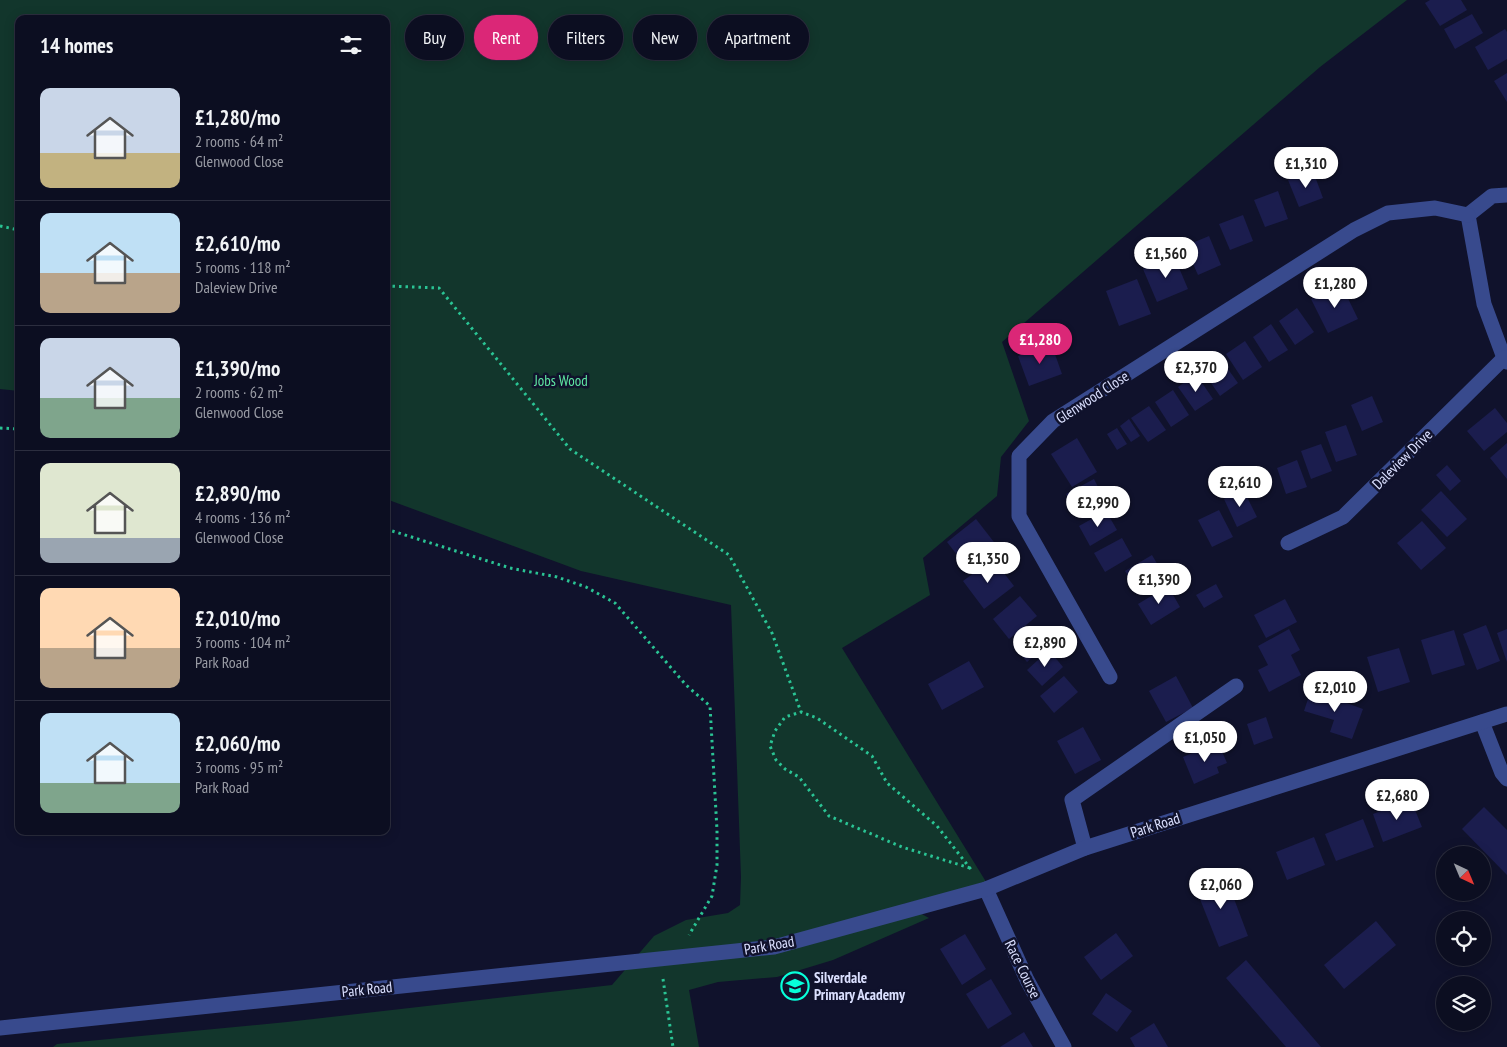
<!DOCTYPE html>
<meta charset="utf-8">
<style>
body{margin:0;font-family:"PT Sans Narrow",sans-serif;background:#15172a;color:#f1f3f6;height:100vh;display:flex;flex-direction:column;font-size:19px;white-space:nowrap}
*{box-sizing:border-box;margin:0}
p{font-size:16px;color:#9a9ca5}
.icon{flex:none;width:28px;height:28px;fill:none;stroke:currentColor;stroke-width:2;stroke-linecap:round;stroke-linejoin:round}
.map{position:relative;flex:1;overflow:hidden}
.side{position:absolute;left:15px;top:15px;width:375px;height:820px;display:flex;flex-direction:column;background:#0c0e21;border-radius:10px;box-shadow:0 2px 12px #0003,0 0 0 1px #2c2e3f}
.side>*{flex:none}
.hud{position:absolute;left:405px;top:15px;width:475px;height:45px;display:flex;gap:10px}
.needle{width:32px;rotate:136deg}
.fabs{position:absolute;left:1436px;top:846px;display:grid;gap:10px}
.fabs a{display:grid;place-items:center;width:55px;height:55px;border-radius:50%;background:#0c0e21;box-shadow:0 2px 12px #0003,0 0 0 1px #2c2e3f;font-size:25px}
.price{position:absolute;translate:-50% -42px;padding:0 11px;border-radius:18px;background:#fff;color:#222;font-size:16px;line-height:32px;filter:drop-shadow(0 1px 2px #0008)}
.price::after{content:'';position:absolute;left:50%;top:30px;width:15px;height:11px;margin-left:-8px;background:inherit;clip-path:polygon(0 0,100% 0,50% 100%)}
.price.selected{background:#db2777;color:#fff}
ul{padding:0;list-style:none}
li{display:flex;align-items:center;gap:15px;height:125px;padding:0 25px}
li+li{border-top:1px solid #2c2e3f}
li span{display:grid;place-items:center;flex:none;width:140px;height:100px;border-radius:10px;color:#555}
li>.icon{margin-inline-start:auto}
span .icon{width:60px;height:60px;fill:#fffc;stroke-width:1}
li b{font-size:21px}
h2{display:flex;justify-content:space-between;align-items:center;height:60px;padding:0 25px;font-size:21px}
.pill{padding:0 18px;border-radius:22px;background:#0c0e21;box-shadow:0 2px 12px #0003,0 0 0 1px #2c2e3f;font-size:18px;line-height:45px}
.pill.selected{background:#db2777;color:#fff}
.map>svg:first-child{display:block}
.green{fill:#12362c}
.building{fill:#1b1d4e}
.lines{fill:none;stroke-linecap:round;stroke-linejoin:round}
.path{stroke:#2ac494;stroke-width:3;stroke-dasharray:2.5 4;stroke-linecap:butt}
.minor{stroke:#384a8d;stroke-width:15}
.labels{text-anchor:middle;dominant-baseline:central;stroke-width:5;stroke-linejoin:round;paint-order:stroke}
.park-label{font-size:15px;fill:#5fe7a3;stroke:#10122c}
.street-label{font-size:15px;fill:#dbe0ff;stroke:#10122c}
.poi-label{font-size:15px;font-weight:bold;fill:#dbe0ff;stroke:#10122c;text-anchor:start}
</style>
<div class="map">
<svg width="1507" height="1047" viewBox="0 0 1507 1047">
<rect width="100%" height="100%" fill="#10122c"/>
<polygon class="green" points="0,0 1407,0 1320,67 1002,342 1029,421 1001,457 997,496 923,558 930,595 842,648 988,885 903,904 929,918 833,960 777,977 718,982 689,990 699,1047 53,1047 57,1044 287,1022 612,985 654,936 686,920 728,913 740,905 741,877 731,605 581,571 386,499 386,19 19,19 19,391 0,389"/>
<g class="building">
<polygon points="1430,0 1461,0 1467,10 1440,26 1425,3"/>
<polygon points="1472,14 1483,33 1455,49 1444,29"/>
<polygon points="1505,29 1507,32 1507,59 1488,70 1475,47"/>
<polygon points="1507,73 1507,102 1494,81"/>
<polygon points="1313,171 1323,198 1299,207 1288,180"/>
<polygon points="1278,191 1288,219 1265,227 1254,200"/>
<polygon points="1243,215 1253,241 1230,250 1219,224"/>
<polygon points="1209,236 1221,265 1198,275 1185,246"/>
<polygon points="1174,256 1188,289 1157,302 1143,269"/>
<polygon points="1137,279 1151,314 1119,326 1106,291"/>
<polygon points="1341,284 1358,319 1328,333 1311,299"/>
<polygon points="1297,308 1314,332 1295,345 1279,321"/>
<polygon points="1271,324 1288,350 1269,362 1253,337"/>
<polygon points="1245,341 1262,367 1243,380 1226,354"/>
<polygon points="1051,343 1062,374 1029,386 1018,356"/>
<polygon points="1220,358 1238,383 1220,396 1202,370"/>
<polygon points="1196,374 1213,399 1195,411 1178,387"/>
<polygon points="1173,390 1189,415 1171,427 1155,402"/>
<polygon points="1372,396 1383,422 1362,431 1351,405"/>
<polygon points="1149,406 1166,430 1148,442 1131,418"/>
<polygon points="1495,408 1507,423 1507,432 1484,451 1467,431"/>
<polygon points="1129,419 1140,436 1131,442 1120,426"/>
<polygon points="1346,425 1357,455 1336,462 1325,432"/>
<polygon points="1117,428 1127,444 1117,450 1107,434"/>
<polygon points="1077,438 1097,472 1072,487 1051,454"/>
<polygon points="1507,443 1507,479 1490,458"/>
<polygon points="1321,444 1332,471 1311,479 1301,451"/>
<polygon points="1297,460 1307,487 1286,494 1277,468"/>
<polygon points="1447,465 1461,481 1450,491 1436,475"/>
<polygon points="1094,479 1104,499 1076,514 1066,494"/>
<polygon points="1243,489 1257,517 1237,527 1224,499"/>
<polygon points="1441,491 1467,519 1447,537 1421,510"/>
<polygon points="1219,510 1233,537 1212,547 1198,520"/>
<polygon points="1106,511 1117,530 1090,546 1079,526"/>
<polygon points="976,519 997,546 968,569 947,542"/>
<polygon points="1422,521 1446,548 1421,570 1397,543"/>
<polygon points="1122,538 1132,556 1105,572 1094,553"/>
<polygon points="1152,555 1162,572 1136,589 1125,571"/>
<polygon points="993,559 1014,586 984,609 963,581"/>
<polygon points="1216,584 1223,597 1204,608 1196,595"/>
<polygon points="1168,586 1180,607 1151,625 1138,604"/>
<polygon points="1020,596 1037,616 1009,639 993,619"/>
<polygon points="1285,599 1297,622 1266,638 1254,615"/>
<polygon points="1486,625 1500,661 1477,670 1463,634"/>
<polygon points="1036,626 1049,643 1027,662 1013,645"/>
<polygon points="1289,629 1300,650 1291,655 1301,675 1269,692 1258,670 1268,665 1258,646"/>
<polygon points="1507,629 1507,662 1497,633"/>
<polygon points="1454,630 1465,665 1432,675 1421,640"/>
<polygon points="1399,648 1410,682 1378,692 1367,657"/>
<polygon points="1049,650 1063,667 1042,686 1027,670"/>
<polygon points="969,661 984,687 942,710 928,684"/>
<polygon points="1064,676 1078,692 1054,713 1040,696"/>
<polygon points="1176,676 1193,708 1166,722 1149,691"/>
<polygon points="1311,690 1363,709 1352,739 1330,732 1334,720 1304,711"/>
<polygon points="1266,717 1273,738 1254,745 1247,724"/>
<polygon points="1083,727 1101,760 1075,774 1057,741"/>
<polygon points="1218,742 1227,763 1217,767 1219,773 1194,784 1183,757"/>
<polygon points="1411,800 1422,827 1383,842 1373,814"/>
<polygon points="1484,807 1507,830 1507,875 1462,829"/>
<polygon points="1363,819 1374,847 1336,861 1325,834"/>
<polygon points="1314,837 1325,865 1287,880 1276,852"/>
<polygon points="1224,872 1248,936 1219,947 1194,884"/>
<polygon points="1376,921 1396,945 1344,989 1324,965"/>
<polygon points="1116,933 1133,956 1101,980 1084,957"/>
<polygon points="965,934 986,969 962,985 940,949"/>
<polygon points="1246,960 1321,1047 1286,1047 1226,978"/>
<polygon points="991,979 1012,1014 988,1029 966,994"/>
<polygon points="1106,993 1132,1011 1117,1032 1092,1014"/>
<polygon points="1154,1023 1168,1047 1135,1047 1130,1038"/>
<polygon points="1024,1032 1033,1047 1000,1047"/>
</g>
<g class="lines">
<g class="path">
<polyline points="0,226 19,230"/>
<polyline points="386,286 439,288 570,449 729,555 772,633 801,712"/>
<polyline points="0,428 19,429"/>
<polyline points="386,529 510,568 557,577 586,587 615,603 686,685 710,706 717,830 717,865 712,896 689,935"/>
<polyline points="970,868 902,847 829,816 799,777 785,769 776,760 770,746 775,731 785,717 801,712 817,718 872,756 887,783 937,826 973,872"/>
<polyline points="663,979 673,1047"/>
</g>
<g class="minor">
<polyline points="1507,195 1492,196 1468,215 1484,304 1504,358 1507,362"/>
<polyline points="1288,543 1343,517 1504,358"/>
<polyline points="1110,677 1019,516 1019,456 1053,421 1354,230 1388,213 1435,208 1468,215"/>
<polyline points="1482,722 1502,773 1507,779"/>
<polyline points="1085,848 1072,800 1236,686"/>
<polyline points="986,889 1027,980 1064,1047"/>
<polyline points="0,1028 774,947 986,889 1085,848 1507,714"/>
</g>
</g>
<defs>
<g id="school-ring" transform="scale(1.4375)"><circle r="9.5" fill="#10122c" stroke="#07ffda" stroke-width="1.5"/><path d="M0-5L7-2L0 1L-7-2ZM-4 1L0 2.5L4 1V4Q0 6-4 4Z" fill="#07ffda"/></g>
</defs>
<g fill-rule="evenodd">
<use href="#school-ring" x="795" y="986"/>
</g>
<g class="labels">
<g class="park-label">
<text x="561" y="380">Jobs Wood</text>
</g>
<g class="street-label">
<text transform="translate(1092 397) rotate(-33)">Glenwood Close</text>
<text transform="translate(1402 459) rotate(-45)">Daleview Drive</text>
<text transform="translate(1155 825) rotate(-18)">Park Road</text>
<text transform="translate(769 945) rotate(-10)">Park Road</text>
<text transform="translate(1023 969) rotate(64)">Race Course</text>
<text transform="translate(367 989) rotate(-6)">Park Road</text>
</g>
<g class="poi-label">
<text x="814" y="977">Silverdale<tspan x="814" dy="17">Primary Academy</tspan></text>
</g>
</g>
</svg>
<div class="fabs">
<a><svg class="needle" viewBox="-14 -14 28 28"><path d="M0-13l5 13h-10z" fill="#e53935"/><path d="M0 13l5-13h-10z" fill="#9a9ca5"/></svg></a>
<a><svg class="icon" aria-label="locate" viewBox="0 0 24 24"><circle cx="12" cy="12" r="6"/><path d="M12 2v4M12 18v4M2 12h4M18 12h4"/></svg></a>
<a><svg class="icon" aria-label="layers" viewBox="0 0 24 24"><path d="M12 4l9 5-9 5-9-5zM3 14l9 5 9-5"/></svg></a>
</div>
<b class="price" style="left:1306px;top:189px">£1,310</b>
<b class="price" style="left:1166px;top:279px">£1,560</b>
<b class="price" style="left:1335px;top:309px">£1,280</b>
<b class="price selected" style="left:1040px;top:365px">£1,280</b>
<b class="price" style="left:1196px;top:393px">£2,370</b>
<b class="price" style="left:1240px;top:508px">£2,610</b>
<b class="price" style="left:1098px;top:528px">£2,990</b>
<b class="price" style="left:988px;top:584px">£1,350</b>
<b class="price" style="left:1159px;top:605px">£1,390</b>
<b class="price" style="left:1045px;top:668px">£2,890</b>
<b class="price" style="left:1335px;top:713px">£2,010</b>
<b class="price" style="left:1205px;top:763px">£1,050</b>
<b class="price" style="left:1397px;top:821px">£2,680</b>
<b class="price" style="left:1221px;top:910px">£2,060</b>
<div class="hud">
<a class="pill">Buy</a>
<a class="pill selected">Rent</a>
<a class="pill">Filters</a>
<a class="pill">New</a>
<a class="pill">Apartment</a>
</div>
<section class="side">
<h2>14 homes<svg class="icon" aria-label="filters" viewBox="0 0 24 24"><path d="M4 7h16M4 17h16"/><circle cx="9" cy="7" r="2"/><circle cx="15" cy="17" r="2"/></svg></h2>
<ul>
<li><span style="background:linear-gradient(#c9d6e8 65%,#c2b280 0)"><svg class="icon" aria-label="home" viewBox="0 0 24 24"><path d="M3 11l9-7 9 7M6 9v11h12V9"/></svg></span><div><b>£1,280/mo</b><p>2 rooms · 64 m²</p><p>Glenwood Close</p></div></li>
<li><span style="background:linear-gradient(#bfe0f5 60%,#b9a48a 0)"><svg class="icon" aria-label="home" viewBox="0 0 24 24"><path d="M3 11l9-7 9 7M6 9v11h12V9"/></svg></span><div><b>£2,610/mo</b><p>5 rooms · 118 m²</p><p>Daleview Drive</p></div></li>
<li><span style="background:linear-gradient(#c9d6e8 60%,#7fa58c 0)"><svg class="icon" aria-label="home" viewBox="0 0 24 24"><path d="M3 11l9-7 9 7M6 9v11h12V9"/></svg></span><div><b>£1,390/mo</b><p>2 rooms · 62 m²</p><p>Glenwood Close</p></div></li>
<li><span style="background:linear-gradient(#dfe7d0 75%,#9aa5b1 0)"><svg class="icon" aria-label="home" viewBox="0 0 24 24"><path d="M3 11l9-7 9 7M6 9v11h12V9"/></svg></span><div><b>£2,890/mo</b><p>4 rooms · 136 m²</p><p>Glenwood Close</p></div></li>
<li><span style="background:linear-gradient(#ffd9b3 60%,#b9a48a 0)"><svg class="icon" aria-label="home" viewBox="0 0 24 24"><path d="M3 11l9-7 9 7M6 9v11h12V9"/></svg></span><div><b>£2,010/mo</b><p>3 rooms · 104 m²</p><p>Park Road</p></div></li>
<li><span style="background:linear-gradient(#bfe0f5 70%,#7fa58c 0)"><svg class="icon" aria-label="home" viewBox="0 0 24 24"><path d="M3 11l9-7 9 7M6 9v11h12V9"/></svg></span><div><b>£2,060/mo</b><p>3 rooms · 95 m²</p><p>Park Road</p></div></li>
</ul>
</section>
</div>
